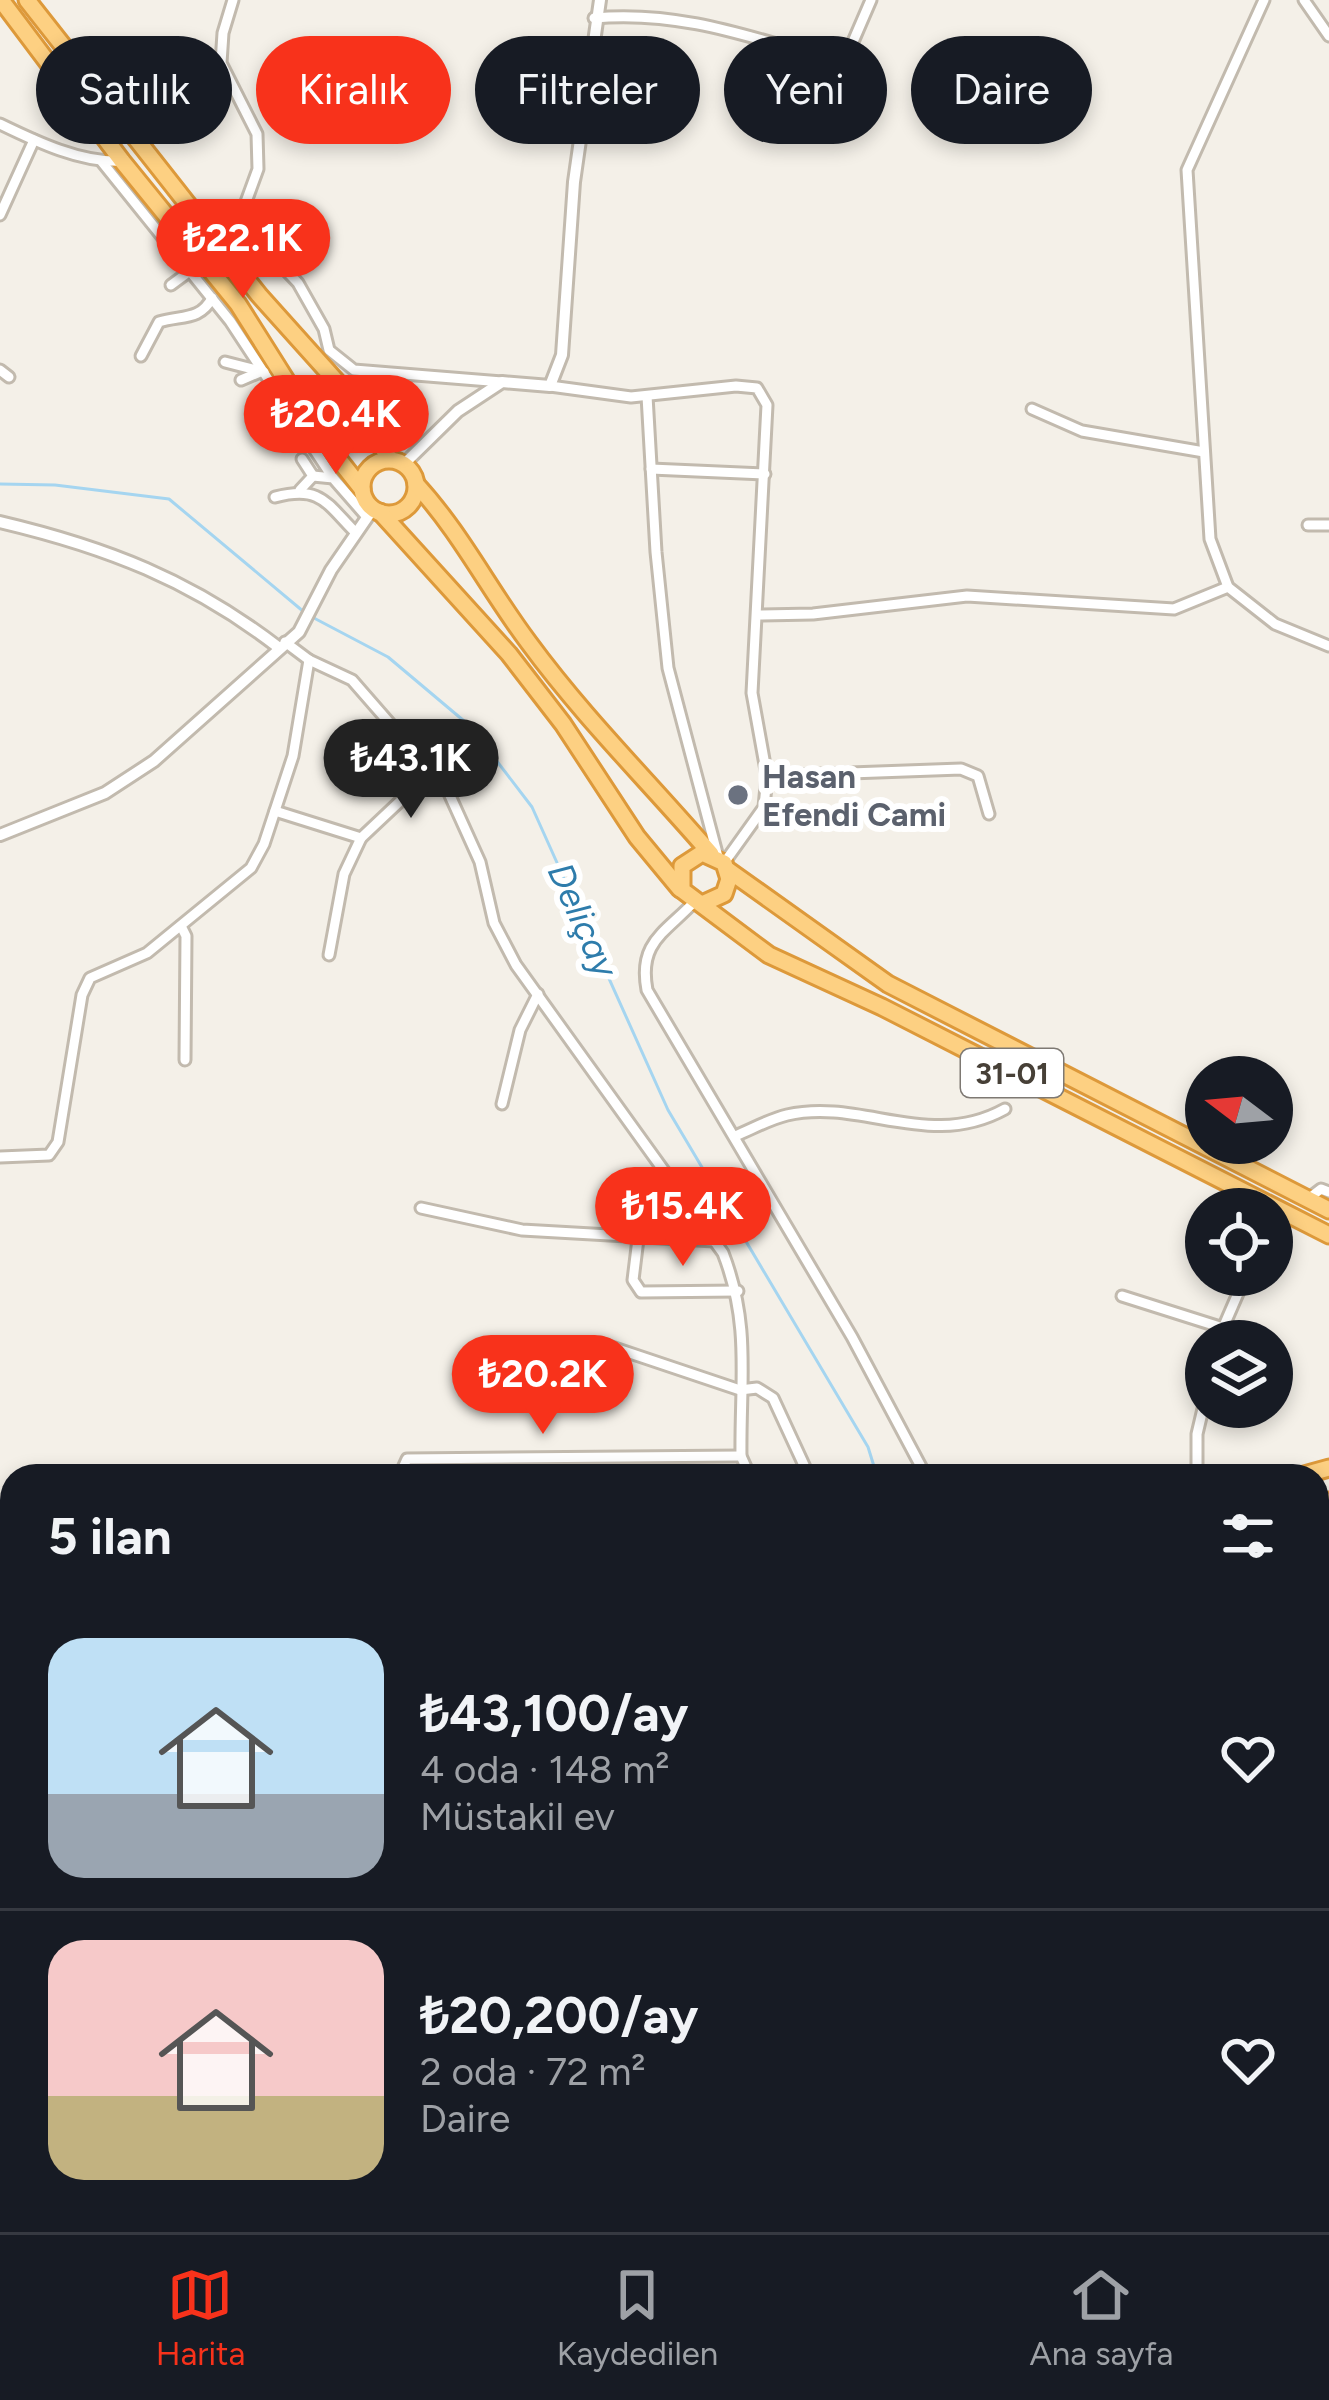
<!DOCTYPE html>
<html lang="tr">
<meta charset="utf-8">
<style>
body{margin:0;font-family:Figtree,sans-serif;background:#20242c;color:#f1f3f6;height:100vh;display:flex;flex-direction:column;font-size:45px;white-space:nowrap}
*{box-sizing:border-box;margin:0}
p{font-size:39px;color:#9ea1a6}
.icon{flex:none;width:66px;height:66px;fill:none;stroke:currentColor;stroke-width:2;stroke-linecap:round;stroke-linejoin:round}
.map{position:relative;flex:1;overflow:hidden}
.panel{position:absolute;left:0px;top:1464px;width:1329px;height:768px;display:flex;flex-direction:column;background:#171b24;border-radius:36px 36px 0 0;box-shadow:0 6px 18px #0003}
.panel>*{flex:none}
.guide{position:absolute;left:36px;top:36px;width:1257px;height:108px;display:flex;gap:24px}
.needle{width:78px;rotate:286deg}
.tools{position:absolute;left:1185px;top:1056px;display:grid;gap:24px}
.tools a{display:grid;place-items:center;width:108px;height:108px;border-radius:50%;background:#171b24;box-shadow:0 6px 18px #0003;font-size:60px}
.price{position:absolute;translate:-50% -102px;padding:0 27px;border-radius:42px;background:#f8321b;color:#fff;font-size:39px;line-height:78px;filter:drop-shadow(0 3px 6px #0008)}
.price::after{content:'';position:absolute;left:50%;top:72px;width:36px;height:27px;margin-left:-18px;background:inherit;clip-path:polygon(0 0,100% 0,50% 100%)}
.price.selected{background:#222;color:#fff}
ul{padding:0;list-style:none}
li{display:flex;align-items:center;gap:36px;height:300px;padding:0 48px}
li+li{border-top:3px solid #363941}
li span{display:grid;place-items:center;flex:none;width:336px;height:240px;border-radius:36px;color:#555}
li>.icon{margin-inline-start:auto}
span .icon{width:144px;height:144px;fill:#fffc;stroke-width:1}
li b{font-size:51px}
h2{display:flex;justify-content:space-between;align-items:center;height:144px;padding:0 48px;font-size:51px}
.tag{padding:0 42px;border-radius:54px;background:#171b24;box-shadow:0 6px 18px #0003;font-size:42px;line-height:108px}
.tag.selected{background:#f8321b;color:#fff}
.dock{display:flex;justify-content:space-around;align-items:center;height:168px;border-top:3px solid #363941;background:#171b24;font-size:33px;color:#9ea1a6}
.dock a{display:grid;justify-items:center;gap:6px}
.dock .selected{color:#f8321b}
.map>svg:first-child{display:block}
.lines{fill:none;stroke-linecap:round;stroke-linejoin:round}
.stream{stroke:#a5d5f0;stroke-width:3}
.minor-casing{stroke:#c2baae;stroke-width:15}
.tertiary-casing{stroke:#c2baae;stroke-width:16}
.trunk-casing{stroke:#dd993a;stroke-width:21}
.minor{stroke:#fff;stroke-width:9}
.tertiary{stroke:#fff;stroke-width:10}
.trunk{stroke:#fdd082;stroke-width:15}
.rail-casing{stroke:#979797;stroke-width:8}
.rail{stroke:#fff;stroke-width:3;stroke-dasharray:9;stroke-linecap:butt}
.worship-dot{fill:#6b7280;stroke:#fff;stroke-width:4.5}
.labels{text-anchor:middle;dominant-baseline:central;stroke-width:12;stroke-linejoin:round;paint-order:stroke}
.shield{fill:#fff;stroke:#7e7973;stroke-width:3}
.shield-label{font-size:30px;font-weight:bold;fill:#474037}
.worship-label{font-size:33px;font-weight:bold;fill:#5b616d;stroke:#fff;text-anchor:start}
.water-label{font-size:36px;font-style:italic;fill:#2e7cab;stroke:#fff}
</style>
<div class="map">
<svg width="1329" height="2232" viewBox="0 0 1329 2232">
<rect width="100%" height="100%" fill="#f4f0e8"/>
<g class="lines">
<g class="stream">
<polyline points="0,484 55,485 169,499 304,612"/>
<polyline points="312,617 388,657 470,726 532,807 668,1110 868,1447 877,1476"/>
<polyline points="870,2220 875,2232"/>
</g>
<g class="minor-casing">
<g id="minor">
<polyline points="233,0 223,33 221,63 257,134 258,169 239,221 298,283 324,329 329,350 354,370 502,382"/>
<polyline points="1264,0 1187,170 1210,539 1228,587 1275,624 1329,646"/>
<polyline points="1304,0 1329,36"/>
<path d="M594 18C680 10 753 38 835 61L846 58 871 0"/>
<path d="M0 124C37 142 81 163 122 161"/>
<polyline points="102,162 230,321 333,478"/>
<polyline points="0,215 34,140"/>
<polyline points="171,285 190,271"/>
<path d="M141 356 159 322C181 315 200 321 212 298"/>
<polyline points="225,362 264,372"/>
<polyline points="0,370 9,377"/>
<polyline points="241,380 260,372"/>
<polyline points="550,386 631,397 736,386 757,388 767,405 752,693 767,776 764,807 724,863"/>
<polyline points="647,396 656,552 668,668 718,857"/>
<polyline points="1032,409 1082,431 1204,452"/>
<polyline points="651,469 765,474"/>
<polyline points="313,476 333,478 367,517"/>
<polyline points="300,490 313,476 302,459"/>
<path d="M275 497C321 485 326 503 356 533"/>
<polyline points="1308,525 1329,525"/>
<polyline points="758,615 813,614 967,596 1174,609 1228,587"/>
<path d="M285 642 309 660 352 680 447 789 480 862 494 923 516 965 723 1253C751 1325 740 1381 741 1456L750 1476"/>
<polyline points="767,776 961,769 978,776 989,814"/>
<polyline points="275,811 361,838 344,874 329,955"/>
<polyline points="361,838 431,772"/>
<path d="M694 902C665 933 638 942 647 990L852 1337 926 1476"/>
<polyline points="181,926 186,936 185,1060"/>
<polyline points="502,1104 520,1030 538,994"/>
<path d="M735 1136C752 1129 770 1119 787 1115 862 1098 929 1151 1005 1109"/>
<polyline points="0,1157 49,1155 58,1142 82,995 90,978 147,953 251,868 264,844 293,756 309,660"/>
<polyline points="1308,1199 1321,1189 1329,1192"/>
<polyline points="421,1208 522,1230 714,1241"/>
<polyline points="638,1239 633,1280 641,1292 738,1291"/>
<polyline points="1122,1296 1223,1328 1220,1341"/>
<polyline points="1223,1328 1246,1275"/>
<polyline points="600,1343 740,1390 757,1388 773,1398 809,1476"/>
<polyline points="405,1476 402,1470 407,1459 741,1456"/>
<polyline points="1197,1476 1197,1434 1206,1396"/>
<polyline points="0,1585 12,1680"/>
<polyline points="1317,1841 1329,1838"/>
<polyline points="718,2220 721,2232"/>
<polyline points="948,2220 952,2232"/>
</g>
</g>
<g class="tertiary-casing">
<g id="tertiary">
<polyline points="404,464 458,411 502,382 550,386 562,355 574,182 600,0"/>
<path d="M0 522C106 547 191 580 278 647"/>
<polyline points="0,835 105,793 154,761 299,632 331,570 373,509"/>
</g>
</g>
<g class="trunk-casing">
<g id="trunk">
<polyline points="1,0 122,161 238,304 325,442 362,489"/>
<polyline points="27,0 259,295 337,382 390,459"/>
<circle cx="389" cy="487" r="27"/>
<path d="M416 484C461 533 489 590 529 643 584 718 650 783 711 854"/>
<polyline points="380,512 509,654 563,724 637,837 680,889"/>
<polyline points="728,870 888,984 1329,1210"/>
<polyline points="702,904 724,894 729,879 724,863 702,853 682,866 682,890 769,955 882,1007 1329,1235"/>
<polyline points="1300,1476 1329,1468"/>
<polyline points="1317,1504 1329,1501"/>
<polyline points="0,1999 12,1994"/>
<polyline points="0,2020 12,2014"/>
</g>
</g>
<use href="#minor" class="minor"/>
<use href="#tertiary" class="tertiary"/>
<use href="#trunk" class="trunk"/>
<g class="rail-casing">
<g id="rail">
<polyline points="1317,1827 1329,1824"/>
<polyline points="362,2232 388,2220"/>
</g>
</g>
<use href="#rail" class="rail"/>
</g>
<circle class="worship-dot" cx="738" cy="795" r="12"/>
<g class="labels">
<rect class="shield" x="961" y="1049" width="102" height="48" rx="9"/>
<g class="shield-label">
<text x="1012" y="1073">31-01</text>
</g>
<g class="worship-label">
<text x="762" y="776">Hasan<tspan x="762" dy="38">Efendi Cami</tspan></text>
</g>
<g class="water-label">
<text transform="translate(583 920) rotate(66)">Deliçay</text>
</g>
</g>
</svg>
<div class="tools">
<a><svg class="needle" viewBox="-14 -14 28 28"><path d="M0-13l5 13h-10z" fill="#e53935"/><path d="M0 13l5-13h-10z" fill="#9ea1a6"/></svg></a>
<a><svg class="icon" aria-label="locate" viewBox="0 0 24 24"><circle cx="12" cy="12" r="6"/><path d="M12 2v4M12 18v4M2 12h4M18 12h4"/></svg></a>
<a><svg class="icon" aria-label="layers" viewBox="0 0 24 24"><path d="M12 4l9 5-9 5-9-5zM3 14l9 5 9-5"/></svg></a>
</div>
<b class="price" style="left:243px;top:301px">₺22.1K</b>
<b class="price" style="left:336px;top:477px">₺20.4K</b>
<b class="price selected" style="left:411px;top:821px">₺43.1K</b>
<b class="price" style="left:683px;top:1269px">₺15.4K</b>
<b class="price" style="left:543px;top:1437px">₺20.2K</b>
<div class="guide">
<a class="tag">Satılık</a>
<a class="tag selected">Kiralık</a>
<a class="tag">Filtreler</a>
<a class="tag">Yeni</a>
<a class="tag">Daire</a>
</div>
<section class="panel">
<h2>5 ilan<svg class="icon" aria-label="filters" viewBox="0 0 24 24"><path d="M4 7h16M4 17h16"/><circle cx="9" cy="7" r="2"/><circle cx="15" cy="17" r="2"/></svg></h2>
<ul>
<li><span style="background:linear-gradient(#bfe0f5 65%,#9aa5b1 0)"><svg class="icon" aria-label="home" viewBox="0 0 24 24"><path d="M3 11l9-7 9 7M6 9v11h12V9"/></svg></span><div><b>₺43,100/ay</b><p>4 oda · 148 m²</p><p>Müstakil ev</p></div><svg class="icon" aria-label="heart" viewBox="0 0 24 24"><path d="M12 20l-8-8c-3-5 5-10 8-4 3-6 11-1 8 4z"/></svg></li>
<li><span style="background:linear-gradient(#f6c9c9 65%,#c2b280 0)"><svg class="icon" aria-label="home" viewBox="0 0 24 24"><path d="M3 11l9-7 9 7M6 9v11h12V9"/></svg></span><div><b>₺20,200/ay</b><p>2 oda · 72 m²</p><p>Daire</p></div><svg class="icon" aria-label="heart" viewBox="0 0 24 24"><path d="M12 20l-8-8c-3-5 5-10 8-4 3-6 11-1 8 4z"/></svg></li>
</ul>
</section>
</div>
<nav class="dock">
<a class="selected"><svg class="icon" aria-label="map" viewBox="0 0 24 24"><path d="M3 6l6-2 6 2 6-2v14l-6 2-6-2-6 2zM9 4v14M15 6v14"/></svg>Harita</a>
<a><svg class="icon" aria-label="saved" viewBox="0 0 24 24"><path d="M7 4h10v16l-5-4-5 4z"/></svg>Kaydedilen</a>
<a><svg class="icon" aria-label="home" viewBox="0 0 24 24"><path d="M3 11l9-7 9 7M6 9v11h12V9"/></svg>Ana sayfa</a>
</nav>
